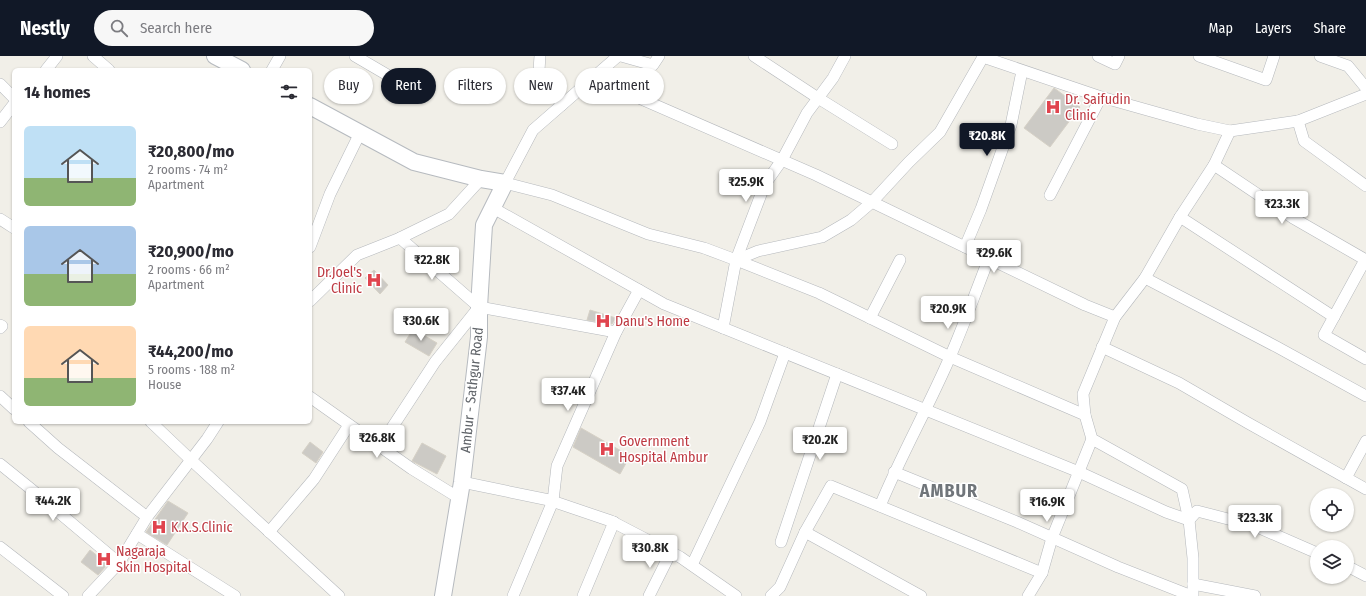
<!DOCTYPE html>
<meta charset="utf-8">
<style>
body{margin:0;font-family:"Fira Sans Condensed",sans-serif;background:#f7f7f7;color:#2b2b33;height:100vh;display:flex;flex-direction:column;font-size:15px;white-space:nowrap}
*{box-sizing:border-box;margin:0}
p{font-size:13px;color:#7c7c81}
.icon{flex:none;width:22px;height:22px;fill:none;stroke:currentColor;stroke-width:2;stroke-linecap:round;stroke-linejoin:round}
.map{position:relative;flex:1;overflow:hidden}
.sheet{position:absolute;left:12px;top:12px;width:300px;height:356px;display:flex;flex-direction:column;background:#fff;border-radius:6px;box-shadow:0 1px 3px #0004}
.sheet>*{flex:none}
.top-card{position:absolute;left:324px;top:12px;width:380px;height:36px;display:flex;gap:8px}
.controls{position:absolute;left:1310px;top:432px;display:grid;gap:8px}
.controls a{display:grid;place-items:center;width:44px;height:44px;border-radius:50%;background:#fff;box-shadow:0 1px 3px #0004;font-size:20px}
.price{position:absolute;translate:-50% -34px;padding:0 9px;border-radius:4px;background:#fff;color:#222;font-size:13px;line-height:26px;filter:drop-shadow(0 1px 2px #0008)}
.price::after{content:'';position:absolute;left:50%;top:24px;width:12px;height:9px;margin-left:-6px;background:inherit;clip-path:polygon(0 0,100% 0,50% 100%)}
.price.selected{background:#111827;color:#fff}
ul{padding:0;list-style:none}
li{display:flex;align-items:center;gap:12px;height:100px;padding:0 12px}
li span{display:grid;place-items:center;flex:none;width:112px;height:80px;border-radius:6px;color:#555}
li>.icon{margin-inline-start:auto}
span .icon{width:48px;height:48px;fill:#fffc;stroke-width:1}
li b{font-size:17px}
h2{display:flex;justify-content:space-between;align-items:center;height:48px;padding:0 12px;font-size:17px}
.tag{padding:0 14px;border-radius:18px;background:#fff;box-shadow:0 1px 3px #0004;font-size:14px;line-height:36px}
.tag.selected{background:#111827;color:#fff}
header{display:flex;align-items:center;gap:24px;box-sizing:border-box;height:56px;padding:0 20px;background:#111827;color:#fff}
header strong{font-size:19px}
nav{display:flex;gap:22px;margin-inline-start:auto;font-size:14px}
.search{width:280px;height:36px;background:#f7f7f7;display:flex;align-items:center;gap:10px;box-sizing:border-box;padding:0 14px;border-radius:22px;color:#7c7c81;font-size:15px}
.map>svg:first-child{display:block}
.building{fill:#cccac5;stroke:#d6d1c6}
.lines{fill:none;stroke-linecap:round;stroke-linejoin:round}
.minor-casing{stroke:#b5b8bc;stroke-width:12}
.secondary-casing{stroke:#b6babf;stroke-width:18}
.minor{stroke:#fff;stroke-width:11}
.secondary{stroke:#fff;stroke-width:16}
.labels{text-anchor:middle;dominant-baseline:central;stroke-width:3;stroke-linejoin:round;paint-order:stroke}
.health-label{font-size:14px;fill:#be3a42;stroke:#fff;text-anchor:start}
.street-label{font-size:14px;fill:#5f6368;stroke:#fff}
.district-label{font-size:18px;font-weight:bold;letter-spacing:1px;fill:#70757a;stroke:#fff}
</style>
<header>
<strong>Nestly</strong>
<div class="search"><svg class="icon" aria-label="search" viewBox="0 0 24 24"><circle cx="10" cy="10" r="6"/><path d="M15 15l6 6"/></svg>Search here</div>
<nav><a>Map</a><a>Layers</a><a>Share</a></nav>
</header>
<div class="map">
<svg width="1366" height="540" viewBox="0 0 1366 540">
<rect width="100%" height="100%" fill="#f1efe8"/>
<g class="building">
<polygon points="1054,32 1080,51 1050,91 1024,72"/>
<polygon points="374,214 388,229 380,238 365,222"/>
<polygon points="590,254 616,262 612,268 587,264"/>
<polygon points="413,273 437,287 429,300 405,286"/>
<polygon points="581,372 630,400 620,418 573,391"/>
<polygon points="310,386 323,396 316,407 302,397"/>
<polygon points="422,387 446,400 437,418 412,405"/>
<polygon points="168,445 188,457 167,489 146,476"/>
<polygon points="90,494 108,508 98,519 81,506"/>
</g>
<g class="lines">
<g class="minor-casing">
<g id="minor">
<polyline points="93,0 109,14"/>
<polyline points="355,0 408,31"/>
<polyline points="540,0 539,14 562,49"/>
<polyline points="618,0 533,74 505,127 552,139 648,178 704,192 736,204 758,195 822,181 851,164 872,146 909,106 940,76 983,1 1101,41 1197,68 1230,75 1298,65 1366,38"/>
<polyline points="621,0 653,9 659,0"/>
<polyline points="754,0 818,42 892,88"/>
<polyline points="1098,0 1115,8 1119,0"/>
<polyline points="1199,0 1266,24 1274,0"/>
<polyline points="1320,0 1348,10 1366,32"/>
<polyline points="46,14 57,0"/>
<polyline points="272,14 280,0"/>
<polyline points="593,22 816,119 1085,249 1115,261"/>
<polyline points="0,28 14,42"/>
<polyline points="1298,65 1304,85 1366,130"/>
<polyline points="0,66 14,48"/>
<polyline points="1214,109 1293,162 1366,204"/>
<polyline points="1050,139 1101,41"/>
<polyline points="493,152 664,248 1079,416 1166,456 1189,464 1197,455 1255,470 1317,497"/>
<polyline points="1180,161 1334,261"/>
<polyline points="0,163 14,172"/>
<polyline points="400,182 479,251 616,276"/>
<polyline points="310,191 330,138 360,77"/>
<polyline points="965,191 981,153 1011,69 1022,15"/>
<polyline points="736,204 819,237 950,301 1085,359"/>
<polyline points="1365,204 1324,279 1366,303"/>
<polyline points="1145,222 1277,291 1366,340"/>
<polyline points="310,245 357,199 400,182 449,158 481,123"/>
<polyline points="870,262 900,204"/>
<polyline points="0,269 2,270 0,272"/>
<polyline points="723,272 736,204 765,128 782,104 807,57 833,22 845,0"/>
<polyline points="1102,291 1179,327 1248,367 1366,433"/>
<polyline points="0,340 14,353"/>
<polyline points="310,341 412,413 459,442"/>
<polyline points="29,366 58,392 147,461"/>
<polyline points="151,366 191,404 339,540"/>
<polyline points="380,390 435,306 479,251"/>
<polyline points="0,408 31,433 119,507"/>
<polyline points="894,416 1017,466 1118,511 1192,540"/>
<polyline points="1346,422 1366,385"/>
<polyline points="462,426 549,444 611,465 680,501 736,540"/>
<path d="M880 450C901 399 928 352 950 301 964 269 976 235 989 202"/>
<polyline points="269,476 314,423 349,369"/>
<polyline points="805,476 921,540"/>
<polyline points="137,478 235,540"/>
<polyline points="781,486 837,318"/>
<polyline points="0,491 63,540"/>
<polyline points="692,509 760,366 785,297"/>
<polyline points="1347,510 1366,520"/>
<polyline points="1193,528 1255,540"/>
<polyline points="88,540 119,507 147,461 207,383 218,366"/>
<polyline points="513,540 553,445 557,410 616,276 639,234"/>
<polyline points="583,540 614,466"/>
<polyline points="649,540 671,496"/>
<polyline points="771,540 780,531 805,476 831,430 1042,517"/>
<polyline points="1028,540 1042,517 1052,482 1092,383"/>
<polyline points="1193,540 1193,502 1189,464 1182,433 1092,383 1085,359 1083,338 1115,261 1145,222 1180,161 1214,109 1230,75"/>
</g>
</g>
<g class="secondary-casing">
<g id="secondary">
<polyline points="215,0 242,14"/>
<polyline points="310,50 414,106 481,123 505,127 484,169 479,251 479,281 462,426 443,540"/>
</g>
</g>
<use href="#minor" class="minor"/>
<use href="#secondary" class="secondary"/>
</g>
<defs>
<g id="hospital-bare" transform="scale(1.2)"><path d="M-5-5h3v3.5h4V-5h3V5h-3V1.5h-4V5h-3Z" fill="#e0444e" stroke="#fff" stroke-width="2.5" paint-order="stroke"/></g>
</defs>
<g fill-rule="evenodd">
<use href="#hospital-bare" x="1053" y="51"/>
<use href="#hospital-bare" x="374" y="224"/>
<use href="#hospital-bare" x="603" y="265"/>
<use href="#hospital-bare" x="607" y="393"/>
<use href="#hospital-bare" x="159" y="471"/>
<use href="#hospital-bare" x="104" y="503"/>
</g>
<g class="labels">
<g class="health-label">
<text x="1065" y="43">Dr. Saifudin<tspan x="1065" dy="16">Clinic</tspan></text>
<text x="362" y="216" text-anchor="end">Dr.Joel's<tspan x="362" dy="16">Clinic</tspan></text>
<text x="615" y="265">Danu's Home</text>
<text x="619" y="385">Government<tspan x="619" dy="16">Hospital Ambur</tspan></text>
<text x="171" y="471">K.K.S.Clinic</text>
<text x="116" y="495">Nagaraja<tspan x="116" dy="16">Skin Hospital</tspan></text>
</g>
<g class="street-label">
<text transform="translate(472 334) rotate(-84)">Ambur - Sathgur Road</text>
</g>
<g class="district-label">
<text x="949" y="435">AMBUR</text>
</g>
</g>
</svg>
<div class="controls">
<a><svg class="icon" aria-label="locate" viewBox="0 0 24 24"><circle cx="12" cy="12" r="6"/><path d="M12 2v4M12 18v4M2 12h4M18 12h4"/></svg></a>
<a><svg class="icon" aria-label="layers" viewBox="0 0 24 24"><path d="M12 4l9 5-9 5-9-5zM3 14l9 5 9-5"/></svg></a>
</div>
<b class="price selected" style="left:987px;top:101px">₹20.8K</b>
<b class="price" style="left:746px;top:147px">₹25.9K</b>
<b class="price" style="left:1282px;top:169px">₹23.3K</b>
<b class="price" style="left:994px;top:218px">₹29.6K</b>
<b class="price" style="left:432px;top:225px">₹22.8K</b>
<b class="price" style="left:948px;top:274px">₹20.9K</b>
<b class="price" style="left:421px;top:286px">₹30.6K</b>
<b class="price" style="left:568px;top:356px">₹37.4K</b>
<b class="price" style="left:377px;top:403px">₹26.8K</b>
<b class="price" style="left:820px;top:405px">₹20.2K</b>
<b class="price" style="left:53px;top:466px">₹44.2K</b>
<b class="price" style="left:1047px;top:467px">₹16.9K</b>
<b class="price" style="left:1255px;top:483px">₹23.3K</b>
<b class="price" style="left:650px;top:513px">₹30.8K</b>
<div class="top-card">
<a class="tag">Buy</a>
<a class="tag selected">Rent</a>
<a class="tag">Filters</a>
<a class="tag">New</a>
<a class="tag">Apartment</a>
</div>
<section class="sheet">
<h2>14 homes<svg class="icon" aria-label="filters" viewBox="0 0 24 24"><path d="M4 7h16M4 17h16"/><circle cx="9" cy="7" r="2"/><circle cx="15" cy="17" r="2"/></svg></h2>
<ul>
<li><span style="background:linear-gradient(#bfe0f5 65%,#8fb573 0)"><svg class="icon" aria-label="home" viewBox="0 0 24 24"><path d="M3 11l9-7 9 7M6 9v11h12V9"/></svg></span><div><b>₹20,800/mo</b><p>2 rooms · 74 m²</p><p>Apartment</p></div></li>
<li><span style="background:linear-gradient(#a9c7e8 60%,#8fb573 0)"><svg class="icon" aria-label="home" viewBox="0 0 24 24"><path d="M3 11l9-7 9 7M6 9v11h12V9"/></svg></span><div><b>₹20,900/mo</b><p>2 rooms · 66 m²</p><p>Apartment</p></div></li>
<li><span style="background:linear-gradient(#ffd9b3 65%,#8fb573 0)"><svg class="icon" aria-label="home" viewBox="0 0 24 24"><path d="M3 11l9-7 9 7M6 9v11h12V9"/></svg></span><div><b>₹44,200/mo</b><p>5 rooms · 188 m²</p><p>House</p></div></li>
</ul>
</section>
</div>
